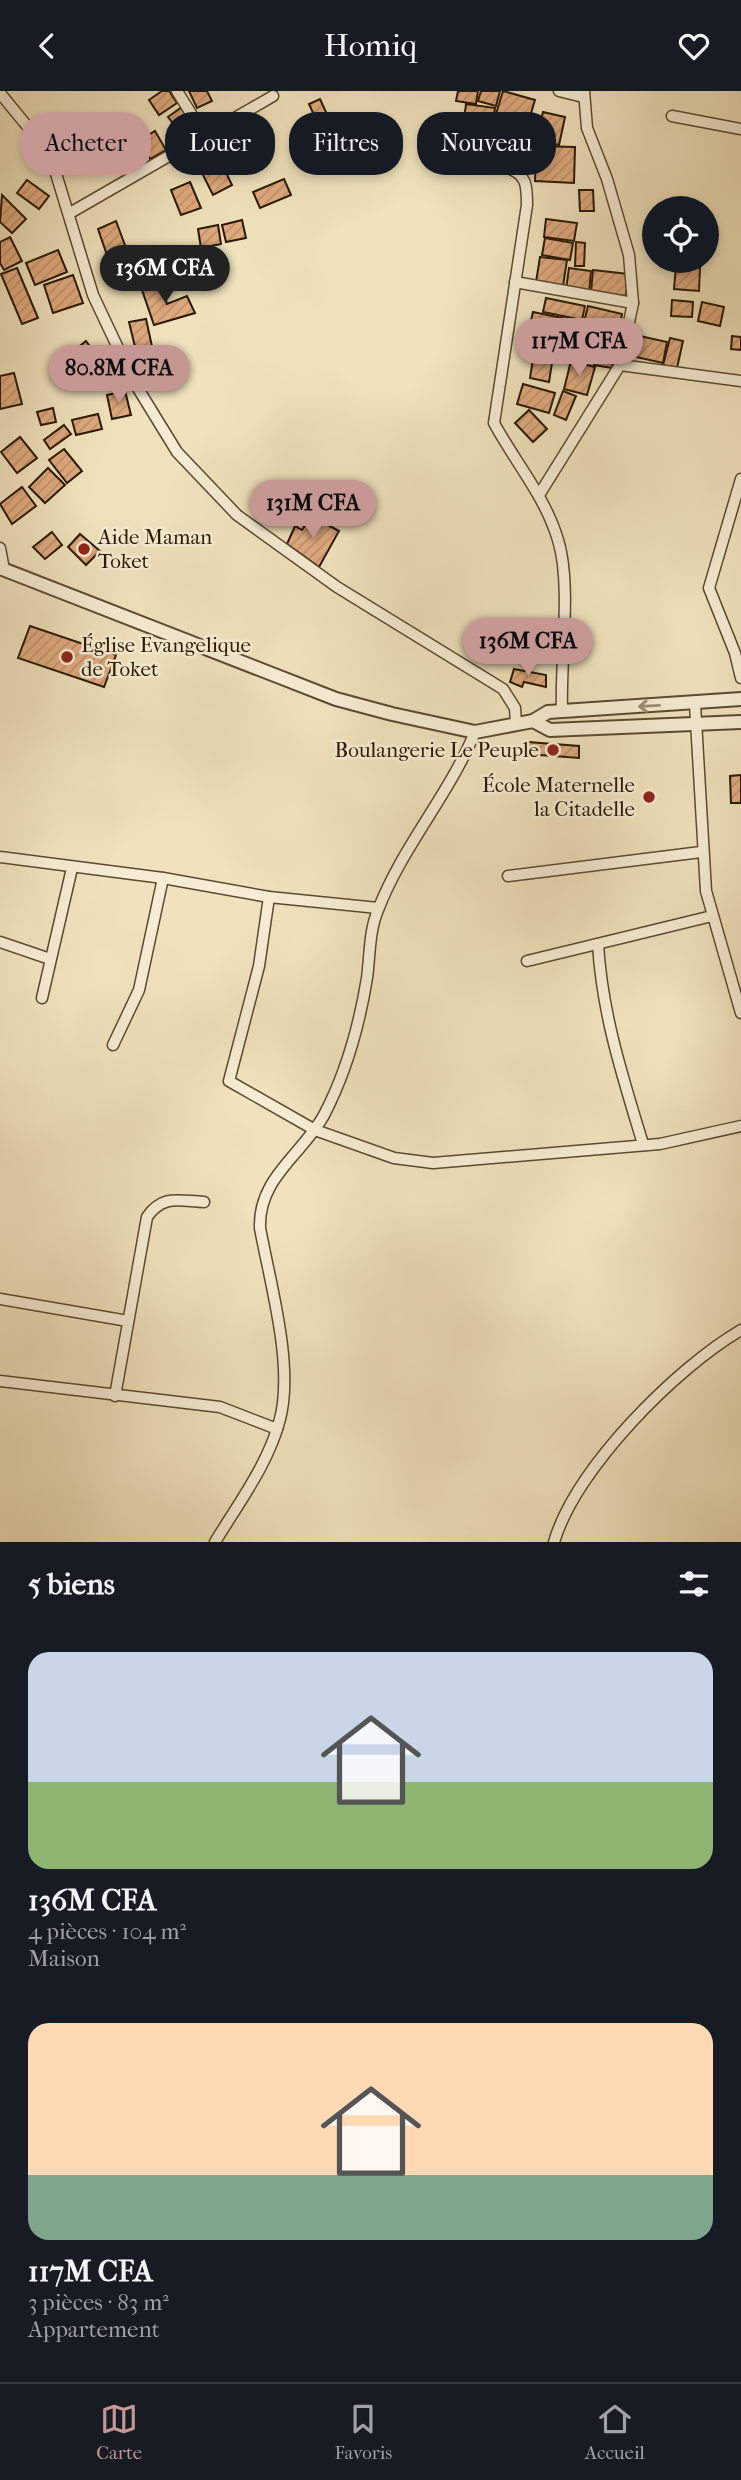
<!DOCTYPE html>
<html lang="fr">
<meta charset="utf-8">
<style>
body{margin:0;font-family:"IM FELL French Canon",serif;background:#20242c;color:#f1f3f6;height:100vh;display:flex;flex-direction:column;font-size:26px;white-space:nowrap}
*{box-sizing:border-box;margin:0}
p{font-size:23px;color:#9ea1a6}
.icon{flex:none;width:38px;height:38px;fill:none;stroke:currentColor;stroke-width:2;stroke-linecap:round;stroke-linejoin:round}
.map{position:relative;height:1451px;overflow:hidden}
.drawer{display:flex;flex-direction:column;background:#171b24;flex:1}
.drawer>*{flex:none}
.hud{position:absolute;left:21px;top:21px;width:700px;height:63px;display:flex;gap:14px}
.controls{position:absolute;left:642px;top:105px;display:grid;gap:14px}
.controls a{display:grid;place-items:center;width:77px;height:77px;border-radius:50%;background:#171b24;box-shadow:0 4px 10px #0003;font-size:35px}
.price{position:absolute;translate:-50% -60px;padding:0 16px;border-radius:24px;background:#c59692;color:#111;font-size:23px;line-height:46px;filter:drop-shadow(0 2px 4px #0008)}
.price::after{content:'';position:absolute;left:50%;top:42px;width:21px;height:16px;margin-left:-10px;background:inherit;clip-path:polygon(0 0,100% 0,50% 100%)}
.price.active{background:#222;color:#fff}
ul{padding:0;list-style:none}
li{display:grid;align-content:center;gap:14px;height:371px;padding:0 28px}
li span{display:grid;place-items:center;height:217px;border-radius:21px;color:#555}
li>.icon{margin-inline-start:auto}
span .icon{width:126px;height:126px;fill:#fffc;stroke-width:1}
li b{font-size:30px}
h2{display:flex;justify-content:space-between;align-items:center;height:84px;padding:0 28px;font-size:30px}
.chip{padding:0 24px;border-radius:28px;background:#171b24;box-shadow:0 4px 10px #0003;font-size:24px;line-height:63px}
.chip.active{background:#c59692;color:#111}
header{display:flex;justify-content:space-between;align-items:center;height:91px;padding:0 28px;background:#171b24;font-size:32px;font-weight:600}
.tabs{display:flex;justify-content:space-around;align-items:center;height:98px;border-top:2px solid #363941;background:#171b24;font-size:19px;color:#9ea1a6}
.tabs a{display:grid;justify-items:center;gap:4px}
.tabs .active{color:#c59692}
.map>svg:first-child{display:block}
.building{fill:url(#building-hatch);stroke:#2a1801;stroke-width:2}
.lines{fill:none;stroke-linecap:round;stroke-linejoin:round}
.minor-casing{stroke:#5b4a30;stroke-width:13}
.tertiary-casing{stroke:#5b4a30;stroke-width:16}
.minor{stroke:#f5ecd3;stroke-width:10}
.tertiary{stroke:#f5ecd3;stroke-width:12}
.oneway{stroke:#9a8d74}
.poi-dot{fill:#8f2418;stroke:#f5ecd3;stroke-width:2.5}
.labels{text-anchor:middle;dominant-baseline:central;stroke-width:5;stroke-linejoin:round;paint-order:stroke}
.poi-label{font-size:21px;fill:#2a1801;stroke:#f5ecd3;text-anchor:start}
</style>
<header><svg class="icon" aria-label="back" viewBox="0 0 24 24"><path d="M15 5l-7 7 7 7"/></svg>Homiq<svg class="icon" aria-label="heart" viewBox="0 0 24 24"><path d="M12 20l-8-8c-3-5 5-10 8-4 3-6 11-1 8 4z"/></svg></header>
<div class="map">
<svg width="741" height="1451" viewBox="0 0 741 1451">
<defs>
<pattern id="building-hatch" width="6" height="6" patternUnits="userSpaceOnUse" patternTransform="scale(1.75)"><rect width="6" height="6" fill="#e0aa7f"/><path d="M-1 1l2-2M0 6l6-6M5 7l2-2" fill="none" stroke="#c0926c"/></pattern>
</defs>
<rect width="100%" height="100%" fill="#efe2bc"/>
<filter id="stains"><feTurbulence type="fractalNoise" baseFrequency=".00286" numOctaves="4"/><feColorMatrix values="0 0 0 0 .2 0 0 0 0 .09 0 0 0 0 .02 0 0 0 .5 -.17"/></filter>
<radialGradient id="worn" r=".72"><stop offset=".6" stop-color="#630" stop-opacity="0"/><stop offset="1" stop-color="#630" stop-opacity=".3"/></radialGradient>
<g class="building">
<polygon points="162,0 169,0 177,12 159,24 149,9"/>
<polygon points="189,0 207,0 212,10 197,17"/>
<polygon points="458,0 478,0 476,13 456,10"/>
<polygon points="481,0 500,0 496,15 478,10"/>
<polygon points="503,0 535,9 528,32 496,23"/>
<polygon points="320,8 330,30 319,35 309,13"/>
<polygon points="466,13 495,17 493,33 464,29"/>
<polygon points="182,16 198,38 185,48 168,26"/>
<polygon points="543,21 565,26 559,54 536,49"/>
<polygon points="498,26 526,33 525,39 496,31"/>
<polygon points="256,32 269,66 258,70 245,36"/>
<polygon points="452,34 460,34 457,61 450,60"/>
<polygon points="495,37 526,40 523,65 493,62"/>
<polygon points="155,40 166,59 150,68 139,50"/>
<polygon points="461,45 485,46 483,72 460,71"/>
<polygon points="536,55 575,56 574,92 535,90"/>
<polygon points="219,67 232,94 213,104 199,76"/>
<polygon points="284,88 291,104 260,117 253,101"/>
<polygon points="27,89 49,105 39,118 17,102"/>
<polygon points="190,91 201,117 181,124 171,99"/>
<polygon points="579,99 593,99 594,120 580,120"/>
<polygon points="2,104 26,128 12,142 0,131"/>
<polygon points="546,128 577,132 574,150 544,146"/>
<polygon points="242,129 246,147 226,151 222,134"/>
<polygon points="116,130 126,157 107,164 98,138"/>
<polygon points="218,134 221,153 201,157 198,138"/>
<polygon points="10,146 22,170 4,179 0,172 0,151"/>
<polygon points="545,147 573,152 570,169 542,164"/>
<polygon points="576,151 585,152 584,175 575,175"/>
<polygon points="58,159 67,181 35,194 26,172"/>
<polygon points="540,166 567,169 563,195 536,191"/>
<polygon points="676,175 700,177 699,200 674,198"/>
<polygon points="17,177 38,227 22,233 1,183"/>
<polygon points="569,177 591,180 589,201 566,198"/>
<polygon points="593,179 628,183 626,205 591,201"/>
<polygon points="73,184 83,212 53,222 44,194"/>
<polygon points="160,189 167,213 187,205 195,222 154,234 141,196"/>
<polygon points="546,207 585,215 582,229 543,221"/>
<polygon points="672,209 693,211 692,226 671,225"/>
<polygon points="702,211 724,216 720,235 698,230"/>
<polygon points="588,215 622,223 618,243 583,235"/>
<polygon points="533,221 567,228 564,242 530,234"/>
<polygon points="146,228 153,260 137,264 129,231"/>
<polygon points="536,240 555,244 550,270 531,266"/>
<polygon points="599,243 617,246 612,277 594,274"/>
<polygon points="640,245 667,251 663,272 636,266"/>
<polygon points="732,245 741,246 741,259 731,258"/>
<polygon points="670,247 683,250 677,277 663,274"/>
<polygon points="86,250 96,264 79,277 69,264"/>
<polygon points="533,268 552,272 549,291 530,287"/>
<polygon points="571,270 595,276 587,304 564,298"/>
<polygon points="94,272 106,288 93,298 81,282"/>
<polygon points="14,282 22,313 0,318 0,285"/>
<polygon points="523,293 555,302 549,322 517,313"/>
<polygon points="125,300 131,324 112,328 107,304"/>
<polygon points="563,300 576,305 566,329 554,324"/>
<polygon points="53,317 56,331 41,334 37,321"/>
<polygon points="529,319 547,338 533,351 515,332"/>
<polygon points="98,323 102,338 76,344 72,329"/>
<polygon points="64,334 71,343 50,358 44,349"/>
<polygon points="20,346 37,367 17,382 1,361"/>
<polygon points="64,358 82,380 67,392 49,369"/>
<polygon points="48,377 65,394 45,412 29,396"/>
<polygon points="22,396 36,415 12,433 0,413"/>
<polygon points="311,425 339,440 319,476 287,453 295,435 302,439"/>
<polygon points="52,441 62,454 45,468 33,456"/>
<polygon points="80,443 100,460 86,474 68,456"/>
<polygon points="30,535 116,564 104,596 18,567"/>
<polygon points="514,578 546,584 546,596 524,591 522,596 510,591"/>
<polygon points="528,651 579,655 579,667 527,663"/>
<polygon points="741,684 741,712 731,712 730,685"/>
</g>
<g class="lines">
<g class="minor-casing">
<g id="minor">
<polyline points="177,0 205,45"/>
<polyline points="559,0 583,6"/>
<polyline points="0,2 50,63 93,204 134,291 177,361 237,424 337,496 503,598 515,617 516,632"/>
<polyline points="672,25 741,38"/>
<path d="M441 73 507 77C527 83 527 95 527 114L494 332C515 371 545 405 558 449 572 494 560 569 562 619"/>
<polyline points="70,122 273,5"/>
<polyline points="515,191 633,212"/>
<polyline points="620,274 741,290"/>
<polyline points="741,388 709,497 735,562 741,587"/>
<polyline points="539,404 620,274 633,212 629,164 607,88 587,37 584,0"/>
<polyline points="0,457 4,479"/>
<polyline points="695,613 706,800 741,922"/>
<polyline points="0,766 163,787 269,806 378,817"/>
<polyline points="508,785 701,761"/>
<polyline points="269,806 259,875 229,990 315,1039 394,1067 433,1072 660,1053 741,1035"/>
<polyline points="0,851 50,868"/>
<path d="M598 853C602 923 623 987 643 1053"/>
<polyline points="527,870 712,825"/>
<polyline points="42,907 72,777"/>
<polyline points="113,954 139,899 163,787"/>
<polyline points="0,1208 128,1230"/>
<polyline points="0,1290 220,1316 277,1338"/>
<path d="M115 1305 147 1126C163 1103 179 1110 204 1111"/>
<path d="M215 1451C238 1413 269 1372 280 1328 294 1274 270 1192 260 1137 258 1087 302 1064 324 1024 347 980 359 936 367 887 370 865 369 840 378 819 402 756 449 704 475 641"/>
<path d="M554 1451C576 1377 676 1277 741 1239"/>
</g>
</g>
<g class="tertiary-casing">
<g id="tertiary">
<polyline points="0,477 336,608 392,623 475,641 533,630 548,621 741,608"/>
<polyline points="533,630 550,639 741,631"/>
</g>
</g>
<use href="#minor" class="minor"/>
<use href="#tertiary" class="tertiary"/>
</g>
<defs><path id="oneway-shaft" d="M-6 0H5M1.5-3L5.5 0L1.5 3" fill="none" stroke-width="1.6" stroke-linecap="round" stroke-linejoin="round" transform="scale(1.75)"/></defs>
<use class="oneway" href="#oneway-shaft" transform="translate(649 615) rotate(177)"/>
<g class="poi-dot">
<circle cx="84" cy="458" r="7"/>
<circle cx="67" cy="566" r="7"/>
<circle cx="553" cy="659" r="7"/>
<circle cx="649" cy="706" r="7"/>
</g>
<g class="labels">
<g class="poi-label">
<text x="98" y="446">Aide Maman<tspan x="98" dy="24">Toket</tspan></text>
<text x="81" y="554">Église Evangelique<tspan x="81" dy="24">de Toket</tspan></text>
<text x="539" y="659" text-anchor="end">Boulangerie Le Peuple</text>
<text x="635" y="694" text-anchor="end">École Maternelle<tspan x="635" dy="24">la Citadelle</tspan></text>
</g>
</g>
<rect width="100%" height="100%" filter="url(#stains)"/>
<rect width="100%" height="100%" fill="url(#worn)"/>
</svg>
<div class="controls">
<a><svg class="icon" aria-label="locate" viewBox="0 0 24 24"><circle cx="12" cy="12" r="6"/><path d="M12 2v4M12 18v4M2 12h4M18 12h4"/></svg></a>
</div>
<b class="price active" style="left:165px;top:214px">136M CFA</b>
<b class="price" style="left:579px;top:287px">117M CFA</b>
<b class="price" style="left:119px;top:314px">80.8M CFA</b>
<b class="price" style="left:313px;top:449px">131M CFA</b>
<b class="price" style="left:528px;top:587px">136M CFA</b>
<div class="hud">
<a class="chip active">Acheter</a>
<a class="chip">Louer</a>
<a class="chip">Filtres</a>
<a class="chip">Nouveau</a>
</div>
</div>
<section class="drawer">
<h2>5 biens<svg class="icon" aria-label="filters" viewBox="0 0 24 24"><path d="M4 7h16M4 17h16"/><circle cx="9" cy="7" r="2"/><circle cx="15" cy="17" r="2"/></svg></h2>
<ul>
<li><span style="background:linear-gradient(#c9d6e8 60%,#8fb573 0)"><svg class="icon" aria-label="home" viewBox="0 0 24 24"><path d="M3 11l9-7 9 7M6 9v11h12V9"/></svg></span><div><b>136M CFA</b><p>4 pièces · 104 m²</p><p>Maison</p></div></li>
<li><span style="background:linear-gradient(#ffd9b3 70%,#7fa58c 0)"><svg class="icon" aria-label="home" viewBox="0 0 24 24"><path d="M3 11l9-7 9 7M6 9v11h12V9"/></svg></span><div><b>117M CFA</b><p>3 pièces · 83 m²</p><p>Appartement</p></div></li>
</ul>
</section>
<nav class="tabs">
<a class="active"><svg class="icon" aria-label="map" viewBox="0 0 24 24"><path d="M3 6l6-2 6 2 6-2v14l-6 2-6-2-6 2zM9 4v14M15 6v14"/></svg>Carte</a>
<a><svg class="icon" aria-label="saved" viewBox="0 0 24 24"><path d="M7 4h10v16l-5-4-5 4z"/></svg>Favoris</a>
<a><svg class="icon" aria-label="home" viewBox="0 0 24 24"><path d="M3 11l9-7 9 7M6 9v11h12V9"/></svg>Accueil</a>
</nav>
